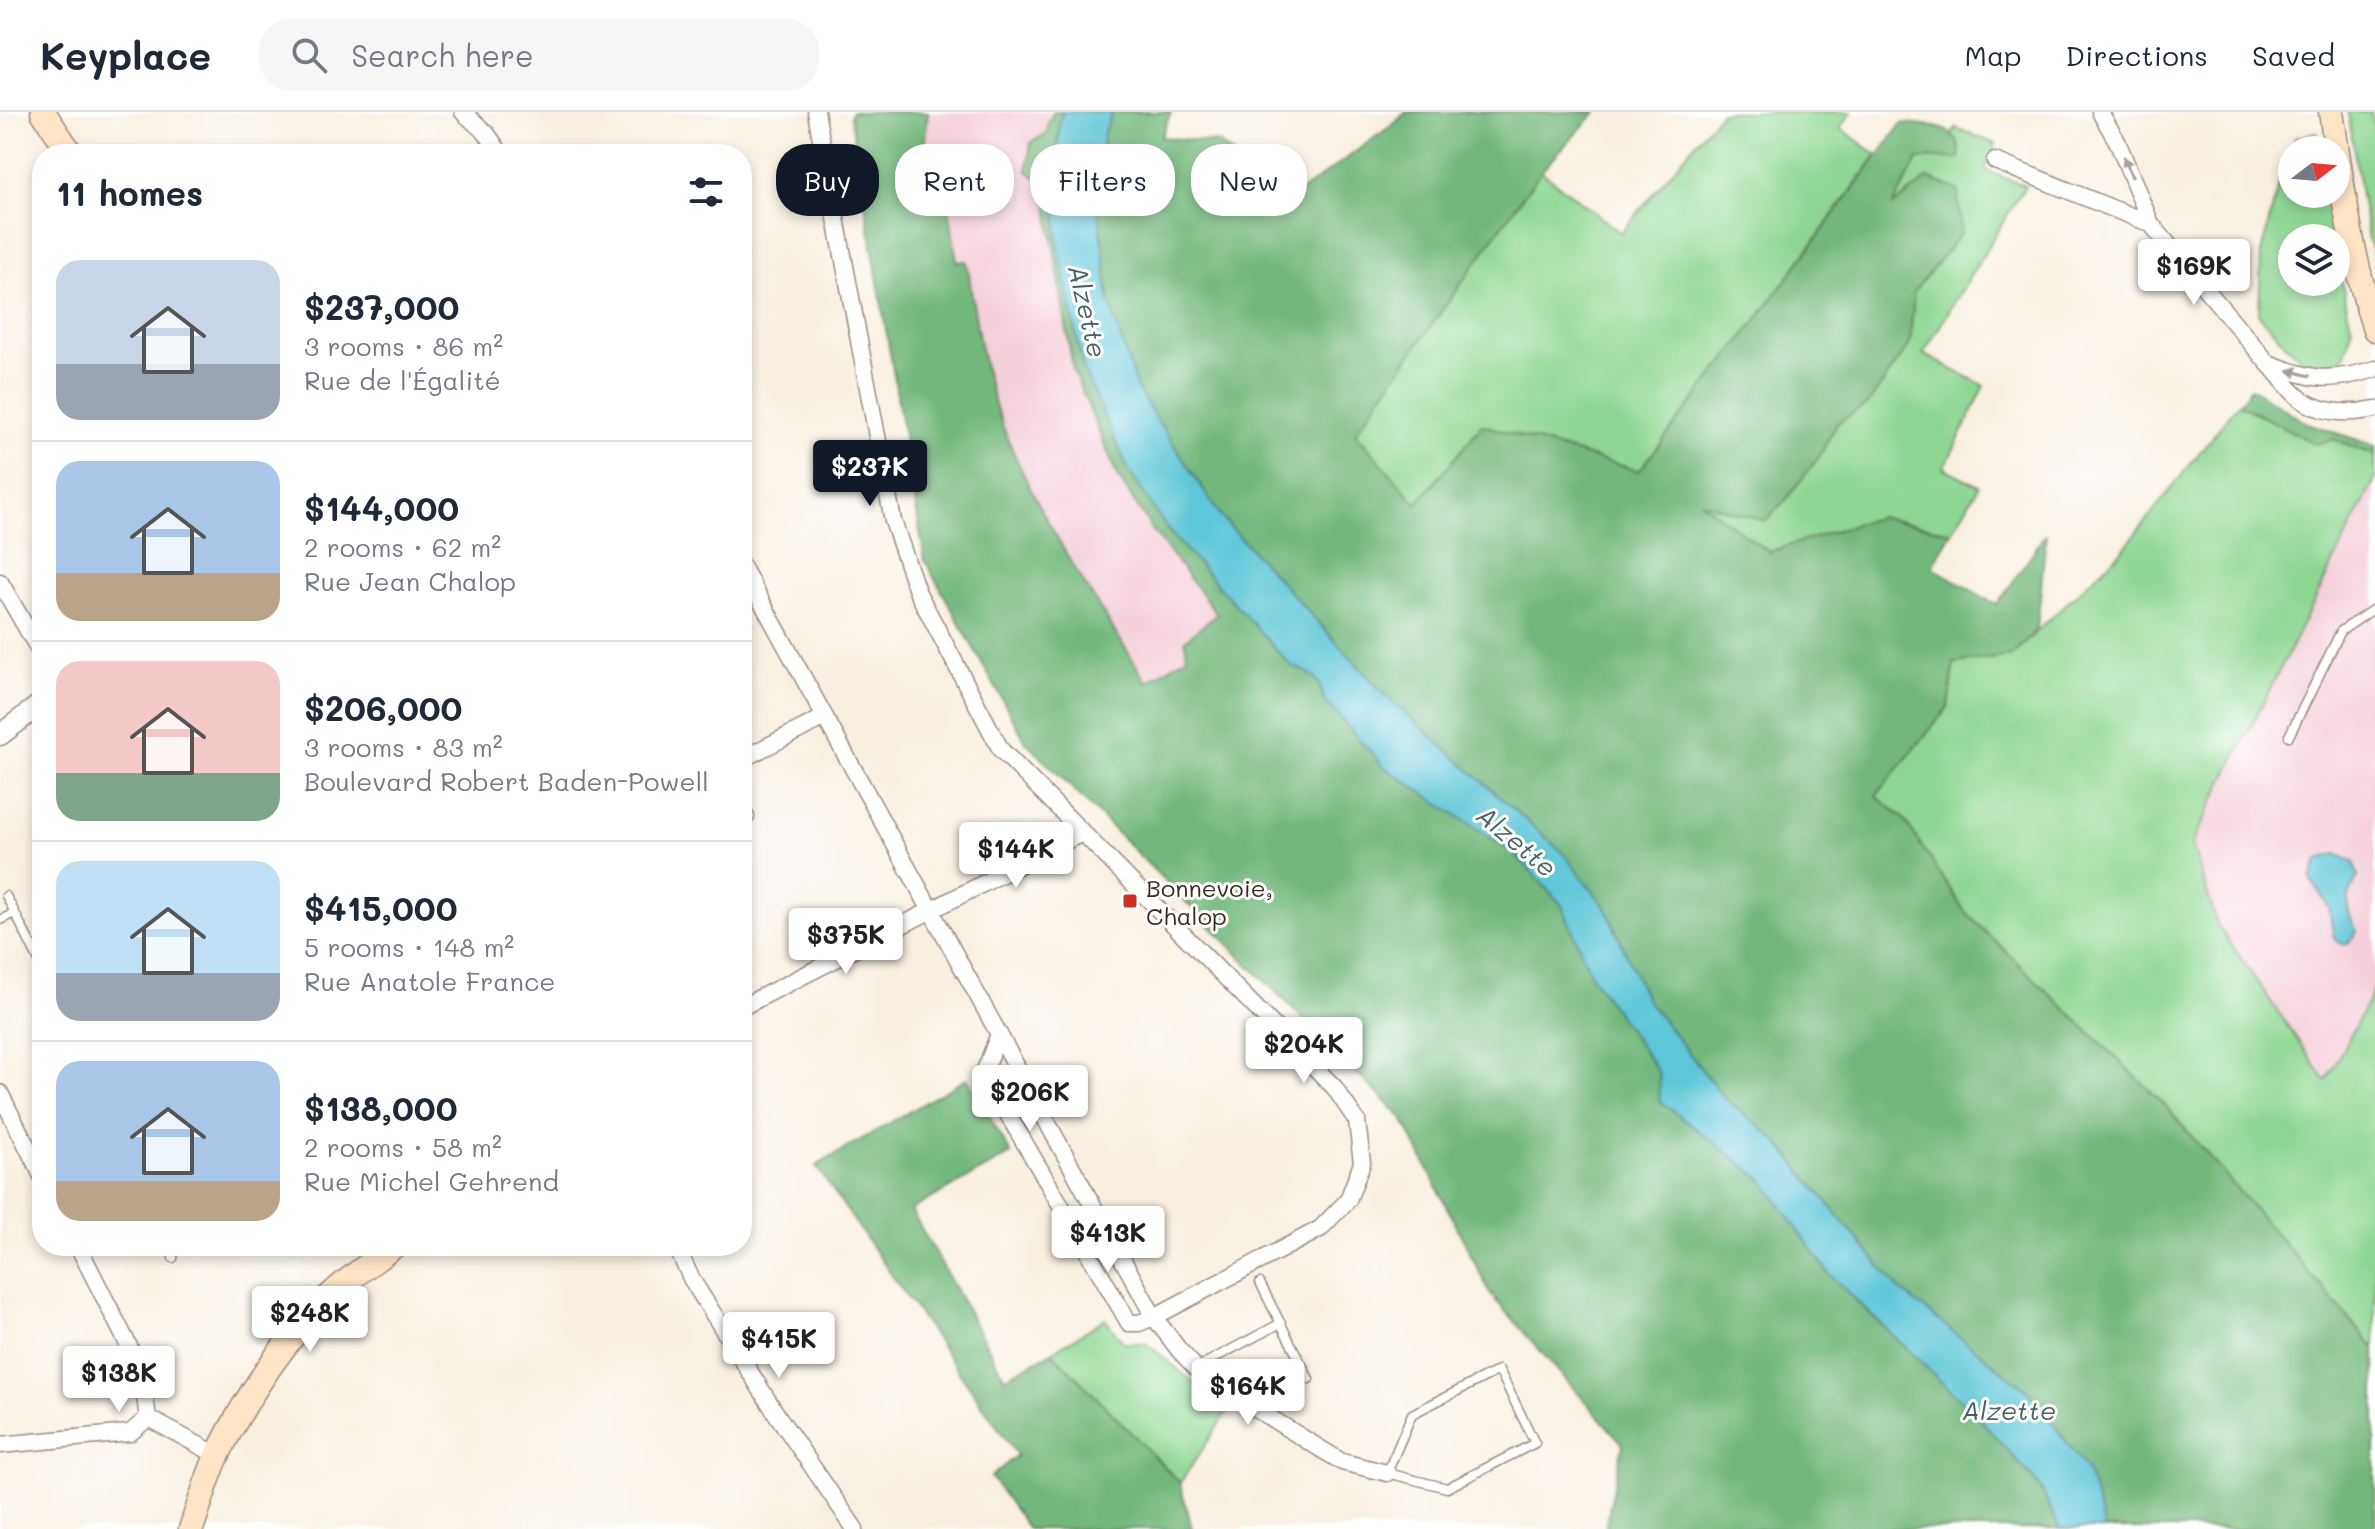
<!DOCTYPE html>
<meta charset="utf-8">
<style>
body{margin:0;font-family:Mali,sans-serif;background:#f6f6f7;color:#1f2937;height:100vh;display:flex;flex-direction:column;font-size:30px;white-space:nowrap}
*{box-sizing:border-box;margin:0}
p{font-size:26px;color:#747a83}
.icon{flex:none;width:44px;height:44px;fill:none;stroke:currentColor;stroke-width:2;stroke-linecap:round;stroke-linejoin:round}
.map{position:relative;flex:1;overflow:hidden}
.side{position:absolute;left:32px;top:32px;width:720px;height:1112px;display:flex;flex-direction:column;background:#fff;border-radius:32px;box-shadow:0 4px 12px #0003}
.side>*{flex:none}
.guide{position:absolute;left:776px;top:32px;width:760px;height:72px;display:flex;gap:16px}
.needle{width:52px;rotate:74deg}
.fabs{position:absolute;left:2278px;top:24px;display:grid;gap:16px}
.fabs a{display:grid;place-items:center;width:72px;height:72px;border-radius:50%;background:#fff;box-shadow:0 4px 12px #0003;font-size:40px}
.price{position:absolute;translate:-50% -68px;padding:0 18px;border-radius:8px;background:#fff;color:#222;font-size:26px;line-height:52px;filter:drop-shadow(0 2px 4px #0008)}
.price::after{content:'';position:absolute;left:50%;top:48px;width:24px;height:18px;margin-left:-12px;background:inherit;clip-path:polygon(0 0,100% 0,50% 100%)}
.price.selected{background:#111827;color:#fff}
ul{padding:0;list-style:none}
li{display:flex;align-items:center;gap:24px;height:200px;padding:0 24px}
li+li{border-top:2px solid #e0e1e3}
li span{display:grid;place-items:center;flex:none;width:224px;height:160px;border-radius:24px;color:#555}
li>.icon{margin-inline-start:auto}
span .icon{width:96px;height:96px;fill:#fffc;stroke-width:1}
li b{font-size:34px}
h2{display:flex;justify-content:space-between;align-items:center;height:96px;padding:0 24px;font-size:34px}
.tag{padding:0 28px;border-radius:32px;background:#fff;box-shadow:0 4px 12px #0003;font-size:28px;line-height:72px}
.tag.selected{background:#111827;color:#fff}
header{display:flex;align-items:center;gap:48px;box-sizing:border-box;height:112px;padding:0 40px;background:#fff;border-bottom:2px solid #e0e1e3}
header strong{font-size:38px}
nav{display:flex;gap:44px;margin-inline-start:auto;font-size:28px}
.search{width:560px;height:72px;background:#f6f6f7;display:flex;align-items:center;gap:20px;box-sizing:border-box;padding:0 28px;border-radius:32px;color:#747a83;font-size:30px}
.map>svg:first-child{display:block}
.built{fill:#f5cfda}
.green{fill:#8dd792;stroke:#648058;stroke-width:2}
.forest{fill:#72b87c;stroke:#56714d;stroke-width:2}
.water{fill:#5dc6d8;stroke:#4c787b;stroke-width:2}
.lines{fill:none;stroke-linecap:round;stroke-linejoin:round}
.service-casing{stroke:#9a8c7f;stroke-width:11}
.minor-casing{stroke:#9a8c7f;stroke-width:19}
.tertiary-casing{stroke:#9a8c7f;stroke-width:23}
.secondary-casing{stroke:#9a8c7f;stroke-width:27}
.service{stroke:#fff;stroke-width:8}
.minor{stroke:#fff;stroke-width:16}
.tertiary{stroke:#fff;stroke-width:20}
.secondary{stroke:#fee5c5;stroke-width:24}
.oneway{fill:#a79f9a}
.poi-dot{fill:#c8321e;stroke:#fff;stroke-width:3}
.labels{text-anchor:middle;dominant-baseline:central;stroke-width:6;stroke-linejoin:round;paint-order:stroke}
.poi-label{font-size:24px;fill:#3b2a1e;stroke:#fff;text-anchor:start}
.water-label{font-size:26px;font-style:italic;fill:#47615f;stroke:#fff}
</style>
<header>
<strong>Keyplace</strong>
<div class="search"><svg class="icon" aria-label="search" viewBox="0 0 24 24"><circle cx="10" cy="10" r="6"/><path d="M15 15l6 6"/></svg>Search here</div>
<nav><a>Map</a><a>Directions</a><a>Saved</a></nav>
</header>
<div class="map">
<svg width="2375" height="1417" viewBox="0 0 2375 1417">
<rect width="100%" height="100%" fill="#fff"/>
<filter id="ink" filterUnits="userSpaceOnUse"><feTurbulence type="fractalNoise" baseFrequency=".0125" numOctaves="2"/><feDisplacementMap in="SourceGraphic" scale="16" xChannelSelector="R" yChannelSelector="G"/><feConvolveMatrix kernelMatrix="1 2 1 2 8 2 1 2 1" color-interpolation-filters="sRGB"/></filter>
<filter id="wash" filterUnits="userSpaceOnUse"><feTurbulence type="fractalNoise" baseFrequency=".006" numOctaves="4" result="noise"/><feDisplacementMap in="SourceGraphic" scale="32" xChannelSelector="R" yChannelSelector="G"/><feGaussianBlur stdDeviation="1.8" result="paint"/><feColorMatrix in="noise" values="0 0 0 0 0 0 0 0 0 0 0 0 0 0 0 0 0 1.4 0 .05"/><feComposite in="paint" operator="in"/></filter>
<g filter="url(#wash)">
<rect width="100%" height="100%" fill="#f8efe0"/>
<g class="built">
<polygon points="928,0 1054,0 1048,10 1043,70 1073,258 1118,365 1153,419 1217,503 1186,528 1187,543 1147,571 1039,395 1002,314 980,238 966,149 957,150 942,48 924,35"/>
<polygon points="2375,368 2375,877 2327,969 2217,812 2192,732"/>
</g>
<g class="green">
<polygon points="1721,0 1852,0 1840,16 1877,43 1758,206 1639,359 1482,313 1417,392 1355,321 1541,59 1621,121"/>
<polygon points="2348,0 2371,0 2375,18 2375,149 2368,127"/>
<polygon points="1956,16 1996,32 1985,58 2025,74 1923,242 1985,274 1944,356 1979,374 1952,420 1879,405 1769,440 1697,388 1819,345 1837,311 1868,292 1910,232 1913,180 1961,121 1890,97 1918,47 1960,37 1951,22"/>
<path d="M2317 20 2320 38H2292V82H2326L2333 126H2292V170H2336V143L2352 218 2344 245C2334 250 2324 256 2312 252 2296 247 2271 216 2259 203L2261 141 2282 60 2295 26Z"/>
<polygon points="2238,292 2316,332 2333,327 2375,343 2375,368 2192,732 2217,812 2326,969 2375,877 2375,1237 2161,989 1966,801 1903,706 1876,684 1948,595 1954,551 2011,544 2122,439"/>
<polygon points="1105,1207 1124,1231 1146,1231 1228,1299 1180,1371 1052,1240"/>
</g>
<g class="forest">
<path d="M852 0H928L924 35 942 48 957 150 967 149C975 205 982 262 1003 315 1039 407 1095 488 1147 570L1187 544 1185 528 1217 502 1153 419 1118 365 1073 258 1044 70 1027 59 1031 30 1047 22 1048 10 1054 0H1063L1060 8 1055 72 1058 130 1083 257 1168 418 1291 553C1312 561 1319 565 1324 588L1384 655 1514 741 1562 793 1592 865 1659 961 1660 989 1763 1068 1831 1164 1981 1308 2039 1373 2060 1417H1605L1623 1332 1491 1183 1403 1007 1026 630 925 449 850 3Z"/>
<path d="M1112 0H1171L1161 25 1219 31 1288 89 1395 11 1406 0H1596L1541 59 1355 321 1417 392 1482 313 1639 359 1758 206 1902 11C1924 13 1964 12 1959 46L1918 47 1892 95 1928 66 1958 78 1961 121 1914 180 1910 232 1868 292 1837 311 1819 345 1785 389 1765 409 1700 390 1769 440 1879 405 1952 420 1932 455 1997 493 2046 421 2037 517 2011 544 1954 551 1948 595 1876 684 1903 706 1966 801 2161 989 2375 1237V1417H2105L2087 1358 2029 1280 1899 1177 1775 1027 1725 987 1646 887 1606 796 1384 582 1222 406 1137 277 1109 188 1097 85 1103 23Z"/>
<polygon points="2251,276 2305,310 2375,334 2375,343 2333,327 2316,332 2238,292"/>
<polygon points="967,966 1011,1042 911,1098 1005,1266 1052,1240 1180,1371 1192,1417 1028,1417 991,1365 1017,1343 816,1054"/>
</g>
<g class="water">
<path d="M1063 0H1112L1103 23 1097 85 1109 188 1137 277 1222 406 1384 582 1563 741 1606 796 1646 887 1725 987 1775 1027 1899 1177 2029 1280 2087 1358 2105 1417H2060L2039 1373 1981 1308 1831 1164 1763 1068 1660 989 1659 961 1592 865 1562 793 1514 741 1384 655 1324 588C1319 565 1312 561 1291 554L1168 418 1129 359 1083 257 1058 130 1055 72 1060 8Z"/>
<path d="M2336 742 2354 750 2358 764C2344 790 2345 794 2357 820L2348 831 2341 832 2334 826 2329 796 2311 767 2318 747Z"/>
</g>
</g>
<g filter="url(#ink)">
<g class="lines">
<g class="service-casing">
<g id="service">
<polyline points="2289,624 2341,519 2375,496"/>
<polyline points="6,784 15,801"/>
<polyline points="0,808 15,801 42,855"/>
<polyline points="173,1146 174,1134"/>
<polyline points="1260,1171 1309,1267"/>
<polyline points="1196,1256 1281,1211"/>
<polygon points="1499,1258 1535,1331 1447,1376 1387,1361 1412,1302"/>
</g>
</g>
<g class="minor-casing">
<g id="minor">
<polyline points="463,0 487,22 501,42"/>
<polyline points="816,0 893,409 917,479 1001,638 1334,975 1357,1009 1362,1051 1348,1088 1320,1117 1154,1205 1139,1211 1129,1211 984,961 999,922"/>
<polyline points="2100,0 2117,29 2151,112 2268,251"/>
<polyline points="1995,49 2151,112"/>
<path d="M2375 257C2327 271 2315 268 2268 251 2277 261 2285 272 2294 281 2315 302 2348 303 2375 297"/>
<polyline points="742,454 1154,1205 1179,1238 1196,1256 1217,1273 1342,1350 1387,1361"/>
<polyline points="0,470 42,543"/>
<polyline points="742,647 825,605"/>
<polyline points="742,697 746,705"/>
<polyline points="742,895 1082,721"/>
<polyline points="0,981 42,1064"/>
<polyline points="78,1134 141,1258 148,1306"/>
<polyline points="676,1134 692,1168 777,1303 855,1417"/>
<polyline points="0,1333 130,1321 148,1306 217,1343"/>
</g>
</g>
<g class="tertiary-casing">
<polyline id="tertiary" points="0,623 42,591"/>
</g>
<g class="secondary-casing">
<g id="secondary">
<polyline points="43,0 71,42"/>
<path d="M2331 0C2342 72 2351 147 2375 217"/>
<path d="M191 1417C200 1392 207 1365 218 1342 245 1287 286 1224 331 1183 351 1164 373 1150 394 1134"/>
</g>
</g>
<use href="#service" class="service"/>
<use href="#minor" class="minor"/>
<use href="#tertiary" class="tertiary"/>
<use href="#secondary" class="secondary"/>
</g>
<defs><path id="oneway-solid" d="M-6-.8H1V-3.2L6.5 0L1 3.2V.8H-6Z" transform="scale(2)"/></defs>
<g class="oneway">
<use href="#oneway-solid" transform="translate(2128 55) rotate(-112)"/>
<use href="#oneway-solid" transform="translate(2299 261) rotate(-164)"/>
</g>
</g>
<rect class="poi-dot" x="1122" y="781" width="16" height="16" rx="4"/>
<g class="labels">
<g class="poi-label">
<text x="1146" y="775">Bonnevoie,<tspan x="1146" dy="28">Chalop</tspan></text>
</g>
<g class="water-label">
<text transform="translate(1088 199) rotate(77)">Alzette</text>
<text transform="translate(1517 729) rotate(40)">Alzette</text>
<text x="2009" y="1298">Alzette</text>
</g>
</g>
</svg>
<div class="fabs">
<a><svg class="needle" viewBox="-14 -14 28 28"><path d="M0-13l5 13h-10z" fill="#e53935"/><path d="M0 13l5-13h-10z" fill="#747a83"/></svg></a>
<a><svg class="icon" aria-label="layers" viewBox="0 0 24 24"><path d="M12 4l9 5-9 5-9-5zM3 14l9 5 9-5"/></svg></a>
</div>
<b class="price" style="left:2194px;top:195px">$169K</b>
<b class="price selected" style="left:870px;top:396px">$237K</b>
<b class="price" style="left:1016px;top:778px">$144K</b>
<b class="price" style="left:846px;top:864px">$375K</b>
<b class="price" style="left:1304px;top:973px">$204K</b>
<b class="price" style="left:1030px;top:1021px">$206K</b>
<b class="price" style="left:1108px;top:1162px">$413K</b>
<b class="price" style="left:310px;top:1242px">$248K</b>
<b class="price" style="left:779px;top:1268px">$415K</b>
<b class="price" style="left:119px;top:1302px">$138K</b>
<b class="price" style="left:1248px;top:1315px">$164K</b>
<div class="guide">
<a class="tag selected">Buy</a>
<a class="tag">Rent</a>
<a class="tag">Filters</a>
<a class="tag">New</a>
</div>
<section class="side">
<h2>11 homes<svg class="icon" aria-label="filters" viewBox="0 0 24 24"><path d="M4 7h16M4 17h16"/><circle cx="9" cy="7" r="2"/><circle cx="15" cy="17" r="2"/></svg></h2>
<ul>
<li><span style="background:linear-gradient(#c9d6e8 65%,#9aa5b1 0)"><svg class="icon" aria-label="home" viewBox="0 0 24 24"><path d="M3 11l9-7 9 7M6 9v11h12V9"/></svg></span><div><b>$237,000</b><p>3 rooms · 86 m²</p><p>Rue de l'Égalité</p></div></li>
<li><span style="background:linear-gradient(#a9c7e8 70%,#b9a48a 0)"><svg class="icon" aria-label="home" viewBox="0 0 24 24"><path d="M3 11l9-7 9 7M6 9v11h12V9"/></svg></span><div><b>$144,000</b><p>2 rooms · 62 m²</p><p>Rue Jean Chalop</p></div></li>
<li><span style="background:linear-gradient(#f6c9c9 70%,#7fa58c 0)"><svg class="icon" aria-label="home" viewBox="0 0 24 24"><path d="M3 11l9-7 9 7M6 9v11h12V9"/></svg></span><div><b>$206,000</b><p>3 rooms · 83 m²</p><p>Boulevard Robert Baden-Powell</p></div></li>
<li><span style="background:linear-gradient(#bfe0f5 70%,#9aa5b1 0)"><svg class="icon" aria-label="home" viewBox="0 0 24 24"><path d="M3 11l9-7 9 7M6 9v11h12V9"/></svg></span><div><b>$415,000</b><p>5 rooms · 148 m²</p><p>Rue Anatole France</p></div></li>
<li><span style="background:linear-gradient(#a9c7e8 75%,#b9a48a 0)"><svg class="icon" aria-label="home" viewBox="0 0 24 24"><path d="M3 11l9-7 9 7M6 9v11h12V9"/></svg></span><div><b>$138,000</b><p>2 rooms · 58 m²</p><p>Rue Michel Gehrend</p></div></li>
</ul>
</section>
</div>
